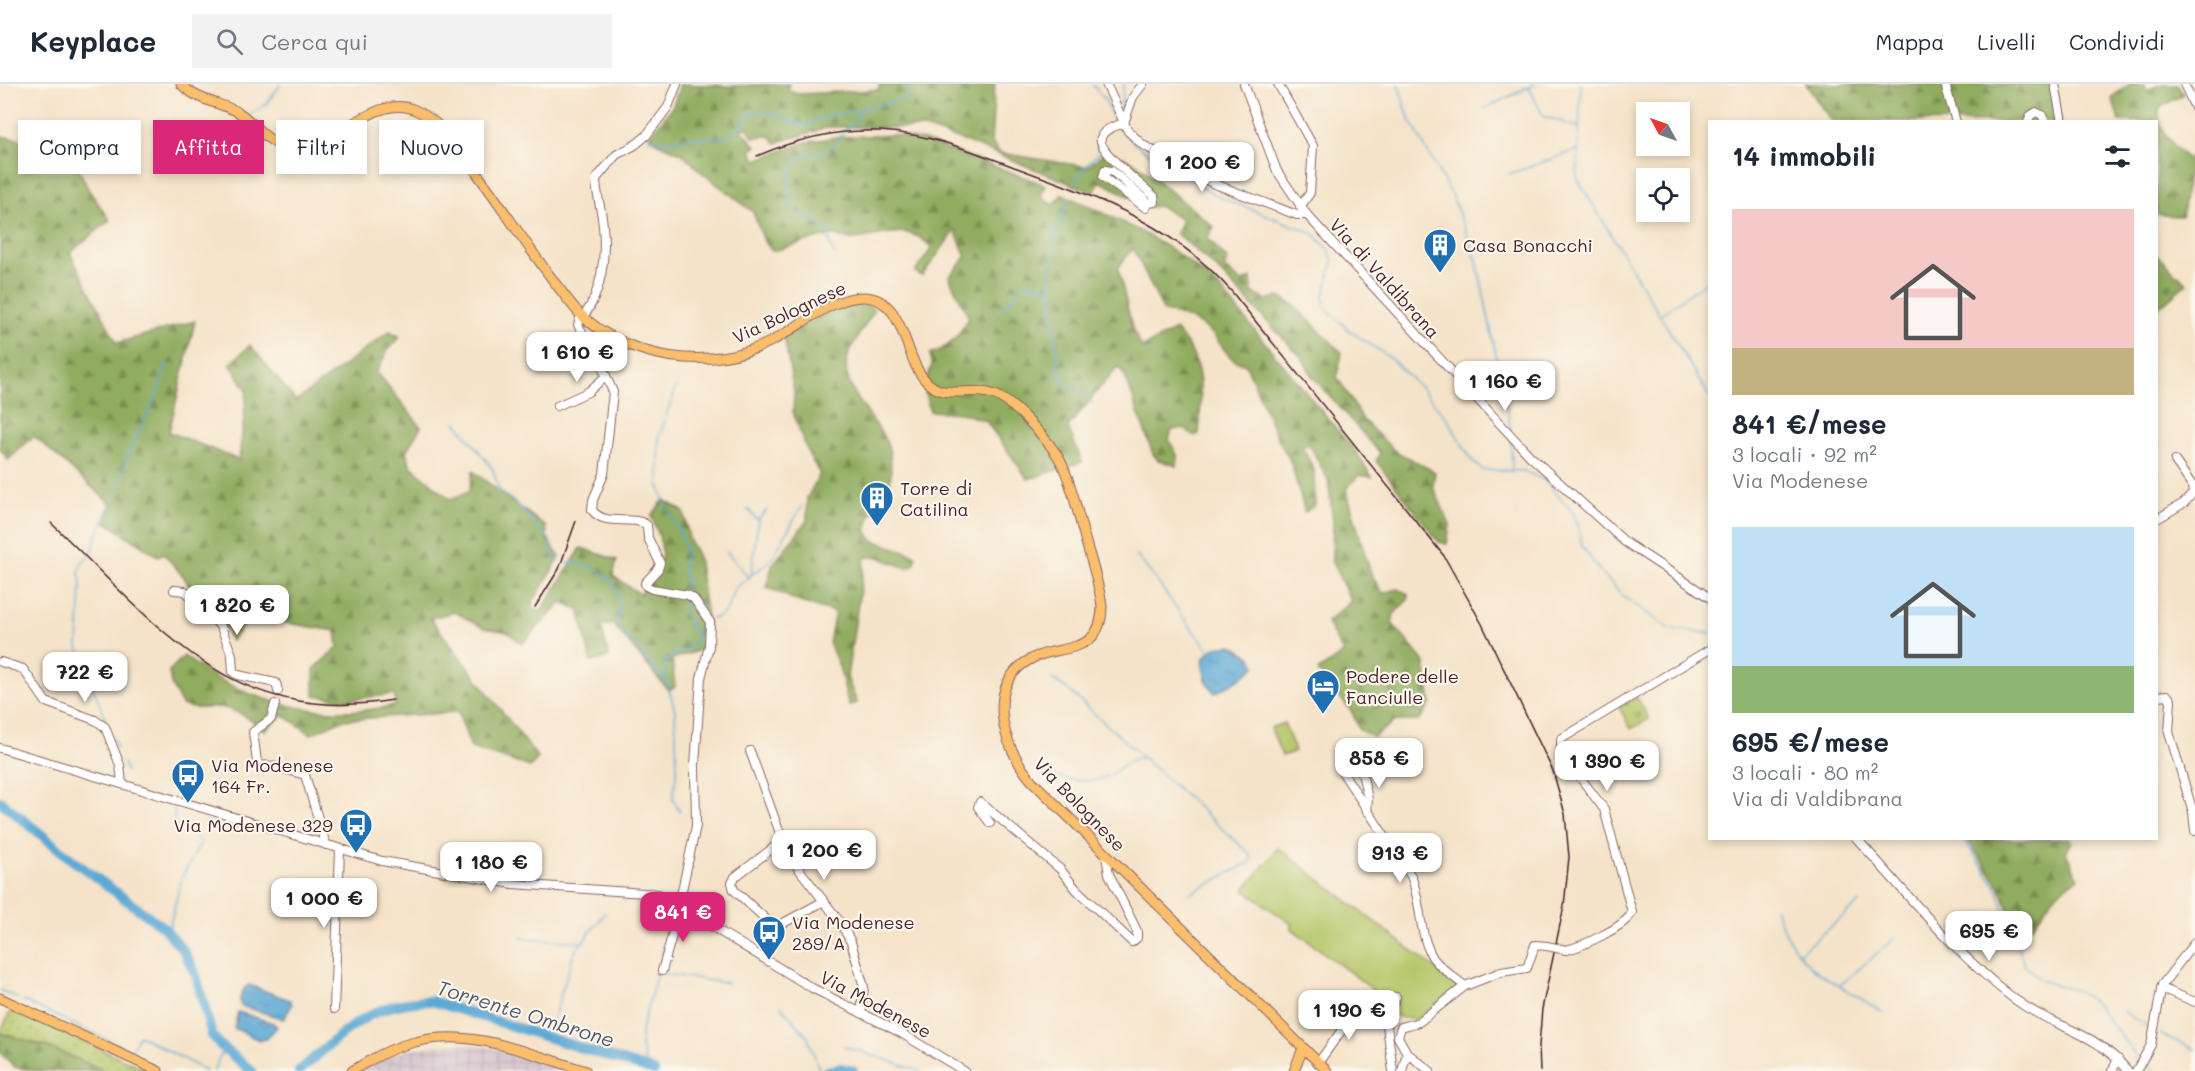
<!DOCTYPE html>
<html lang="it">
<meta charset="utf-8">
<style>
body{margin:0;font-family:Mali,sans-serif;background:#f2f2f3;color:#1f2937;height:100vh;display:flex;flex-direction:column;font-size:22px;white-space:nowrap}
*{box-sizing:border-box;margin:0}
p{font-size:20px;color:#747a83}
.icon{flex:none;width:33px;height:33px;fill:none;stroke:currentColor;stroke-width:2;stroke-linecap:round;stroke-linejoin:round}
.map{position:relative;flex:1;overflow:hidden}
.details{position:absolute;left:1708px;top:36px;width:450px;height:720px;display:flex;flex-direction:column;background:#fff;border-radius:0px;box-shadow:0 3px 9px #0003}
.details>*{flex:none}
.banner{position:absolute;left:18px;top:36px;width:570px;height:54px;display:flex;gap:12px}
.needle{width:39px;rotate:310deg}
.tools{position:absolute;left:1636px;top:18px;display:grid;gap:12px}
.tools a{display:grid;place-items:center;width:54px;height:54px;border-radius:0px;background:#fff;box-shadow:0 3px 9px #0003;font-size:30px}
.price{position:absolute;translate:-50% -51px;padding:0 14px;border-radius:12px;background:#fff;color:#222;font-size:20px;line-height:39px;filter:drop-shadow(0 2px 3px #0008)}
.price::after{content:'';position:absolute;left:50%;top:36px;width:18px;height:14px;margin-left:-9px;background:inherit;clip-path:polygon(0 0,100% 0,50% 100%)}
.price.on{background:#db2777;color:#fff}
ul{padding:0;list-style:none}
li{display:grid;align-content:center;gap:12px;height:318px;padding:0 24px}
li span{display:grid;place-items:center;height:186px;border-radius:0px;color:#555}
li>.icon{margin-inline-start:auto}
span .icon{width:108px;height:108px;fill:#fffc;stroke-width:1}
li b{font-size:26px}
h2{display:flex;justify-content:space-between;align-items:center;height:72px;padding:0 24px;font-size:26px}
.pill{padding:0 21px;border-radius:0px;background:#fff;box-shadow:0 3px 9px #0003;font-size:21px;line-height:54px}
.pill.on{background:#db2777;color:#fff}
header{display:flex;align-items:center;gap:36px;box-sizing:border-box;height:84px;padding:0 30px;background:#fff;border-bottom:2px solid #e0e1e3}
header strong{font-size:28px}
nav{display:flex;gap:33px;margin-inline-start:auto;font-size:21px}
.search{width:420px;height:54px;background:#f2f2f3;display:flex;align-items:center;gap:15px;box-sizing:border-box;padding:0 21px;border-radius:0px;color:#747a83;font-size:22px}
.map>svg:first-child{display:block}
.industrial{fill:url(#industrial-grid)}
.green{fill:url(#green-dots);stroke:#80734a;stroke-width:1.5}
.forest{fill:url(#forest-firs);stroke:#6d6644;stroke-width:1.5}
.cemetery{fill:url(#cemetery-stones);stroke:#80734a;stroke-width:1.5}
.pitch{fill:#b6c76a;stroke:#80734a;stroke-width:1.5}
.water{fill:url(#water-ripples);stroke:#526480;stroke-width:1.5}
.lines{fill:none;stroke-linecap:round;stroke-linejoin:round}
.stream{stroke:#5ba9d4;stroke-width:1.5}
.river{stroke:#5ba9d4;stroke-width:10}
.minor-casing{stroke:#866462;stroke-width:10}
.major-casing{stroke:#866462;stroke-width:11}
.minor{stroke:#fff;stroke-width:8}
.major{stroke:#fabe6d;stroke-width:9}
.rail{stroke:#4a1f2b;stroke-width:1.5}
.minor-bridge-casing{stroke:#866462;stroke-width:10;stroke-linecap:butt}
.minor-bridge{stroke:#fff;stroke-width:8}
.labels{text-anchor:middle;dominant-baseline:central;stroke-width:4.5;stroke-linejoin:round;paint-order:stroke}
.poi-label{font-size:18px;fill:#4a1f2b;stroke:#fbf7ec;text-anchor:start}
.street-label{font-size:18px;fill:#4a1f2b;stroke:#fbf7ec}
.water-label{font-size:20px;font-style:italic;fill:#51566f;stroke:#fbf7ec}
</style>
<header>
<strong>Keyplace</strong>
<div class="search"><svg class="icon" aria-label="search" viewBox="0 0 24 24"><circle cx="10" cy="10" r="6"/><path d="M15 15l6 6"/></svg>Cerca qui</div>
<nav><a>Mappa</a><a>Livelli</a><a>Condividi</a></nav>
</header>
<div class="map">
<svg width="2195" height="987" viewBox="0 0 2195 987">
<defs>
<pattern id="industrial-grid" width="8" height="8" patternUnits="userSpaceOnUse" patternTransform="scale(1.5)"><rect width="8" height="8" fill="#d1bdcb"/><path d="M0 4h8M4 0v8" fill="none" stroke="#b5a2ae"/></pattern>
<pattern id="green-dots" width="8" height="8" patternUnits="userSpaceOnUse" patternTransform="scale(1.5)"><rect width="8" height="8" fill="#b6c76a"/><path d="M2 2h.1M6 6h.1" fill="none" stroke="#9eaa5c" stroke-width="1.8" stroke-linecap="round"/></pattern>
<pattern id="forest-firs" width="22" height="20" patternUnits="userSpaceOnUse" patternTransform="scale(1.5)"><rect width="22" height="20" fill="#90ac5e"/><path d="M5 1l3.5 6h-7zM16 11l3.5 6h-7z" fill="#788b4e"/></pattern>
<pattern id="cemetery-stones" width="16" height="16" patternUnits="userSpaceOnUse" patternTransform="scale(1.5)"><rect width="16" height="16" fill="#b6c76a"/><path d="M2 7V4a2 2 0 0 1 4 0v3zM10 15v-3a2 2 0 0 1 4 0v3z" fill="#9eaa5c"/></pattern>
<pattern id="water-ripples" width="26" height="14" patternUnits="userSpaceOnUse" patternTransform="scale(1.5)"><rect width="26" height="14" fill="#5ba9d4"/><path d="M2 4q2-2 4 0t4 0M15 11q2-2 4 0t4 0" fill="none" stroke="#4d89ac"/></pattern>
</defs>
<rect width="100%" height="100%" fill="#fbf7ec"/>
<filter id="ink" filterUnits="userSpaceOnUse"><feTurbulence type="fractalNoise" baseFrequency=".0167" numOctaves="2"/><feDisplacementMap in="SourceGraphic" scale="12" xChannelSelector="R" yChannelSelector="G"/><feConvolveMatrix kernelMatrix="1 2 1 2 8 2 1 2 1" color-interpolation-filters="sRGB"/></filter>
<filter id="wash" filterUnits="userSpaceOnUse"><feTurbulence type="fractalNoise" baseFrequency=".008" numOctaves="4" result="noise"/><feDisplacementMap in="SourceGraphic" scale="24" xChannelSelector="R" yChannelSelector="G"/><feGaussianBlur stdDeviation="1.35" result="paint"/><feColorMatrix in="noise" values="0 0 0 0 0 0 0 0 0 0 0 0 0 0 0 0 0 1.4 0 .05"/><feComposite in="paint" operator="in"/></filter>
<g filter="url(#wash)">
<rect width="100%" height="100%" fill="#f5e3c9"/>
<polygon class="industrial" points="460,959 492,964 570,987 361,987 391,971 409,965"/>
<polygon class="green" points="12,924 149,987 106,987 45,962 0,949"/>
<g class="forest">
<path d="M680 0 731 2 789 0 788 7 798 10 878 6 880 0H995L991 58 1000 69 1088 83 1107 66 1137 80 1214 143 1207 154 1228 176 1224 183 1242 198 1251 194 1252 208 1265 216 1279 213 1294 221 1342 269 1337 293 1363 336 1395 367 1435 388 1433 402 1450 441 1447 460 1439 458 1376 377 1380 369 1312 292 1303 275 1219 187 1176 149 1182 136 1160 122 1149 123 1100 97 1094 109 967 58 924 44 829 43 776 59 770 52 753 53 748 44 741 45 756 62 751 67 756 76 803 59 836 53 895 51 925 57 1043 100 1046 101 1042 109 1043 115 1054 121 1062 110C1118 135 1172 159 1217 201L1355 367 1372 393 1359 391 1346 405 1371 490 1382 509 1398 505 1408 510 1409 514 1394 530 1392 539 1425 579 1431 619 1419 637H1396L1373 653 1359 646 1352 628 1318 587 1343 569 1327 538 1351 517 1332 478 1333 437 1328 396 1309 360 1302 363 1314 385 1315 421 1305 428 1290 376 1278 355 1246 281C1224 275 1224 259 1208 246 1195 235 1180 230 1164 228L1133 164 1118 184 1132 243 1142 264 1175 246C1205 273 1202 313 1199 350L1193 352 1184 344 1172 346 1169 356 1178 373 1177 382 1158 376 1153 370 1125 292 1118 282 1068 343 1082 378 1028 395 986 337 961 329 930 327 924 303 932 281 930 270C951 264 958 252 969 234L949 193 966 173 955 146 922 192 915 188 932 164C905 134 881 156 849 155 843 155 837 152 831 152 811 154 791 163 772 167L764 157 753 128 700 87 683 70 656 58 649 52 673 22Z"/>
<polygon points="1806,0 2055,0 2060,35 2057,38 1831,37"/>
<path d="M2130 0H2144L2147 6 2162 0H2178L2183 10 2159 24C2158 49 2174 61 2190 78L2182 132 2157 131V38L2119 37 2112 13Z"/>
<path d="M0 52 69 64 88 105 110 136 70 169 117 259 195 237 169 348 239 376 247 306 230 280 250 261 296 317 390 247 400 253 386 269 377 288 421 343 406 367 411 382 450 415 469 408 473 387 546 443 548 457 560 473 531 521 540 529 581 464 617 476 613 492 640 510C664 475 669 473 651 432L664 416 684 428 689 455 698 473 708 540 701 566 672 575 675 603 668 606 614 541H601L609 573 591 578 579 526 562 518 522 560 507 548 484 544 455 528 430 534 538 674 530 683 471 664 458 628 342 636 311 650 283 631 265 646C250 636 235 623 216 623 203 624 196 626 182 621L171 600 169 587 184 572C245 619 321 638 396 621L394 610 347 616 314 611V585L338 563 336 547 250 533 231 557 223 539 191 507 184 493 163 469 158 472 104 437 111 420 34 352 8 376 0 364Z"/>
<polygon points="2157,172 2187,199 2157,225"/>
<path d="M869 221 874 227C866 241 851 259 847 276 840 305 879 337 888 362 893 378 890 401 889 418L871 430 866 446 872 456 916 471 915 480 907 484 878 473H865L847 593 857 619 849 622 839 582 829 559 835 528 800 518 766 503 773 480 807 437V414L820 390 809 371 793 329 794 308 784 253 833 224Z"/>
<polygon points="1967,755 2070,755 2072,758 2066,768 2078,794 2055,811 2033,841 2018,848 1999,802"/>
<polygon points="0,949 45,962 106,987 36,987 15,983 0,969"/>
</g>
<polygon class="cemetery" points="1637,613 1649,635 1631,645 1619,623"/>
<g class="pitch">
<polygon points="1284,639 1295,667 1282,672 1271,644"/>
<polygon points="1278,764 1457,901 1455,906 1416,936 1399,933 1378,917 1372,905 1291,844 1293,841 1244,806"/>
</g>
<g class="water">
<path d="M1232 561 1252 574 1256 582 1237 597 1215 609C1206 601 1202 585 1204 573L1215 563Z"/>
<path d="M249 901 290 916 292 921 284 935 241 922C238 915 242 904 249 901Z"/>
<polygon points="238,928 273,939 277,943 266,955 259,956 234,944"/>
</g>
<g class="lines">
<g class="stream">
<polyline points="1092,0 1105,16 1116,40"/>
<polyline points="1398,0 1409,34 1452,112 1477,177 1511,346"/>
<polyline points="1581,0 1577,94 1710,314"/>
<polyline points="1529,3 1543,32 1578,43"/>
<polyline points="1121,23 1124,0"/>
<polyline points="1484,25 1535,0"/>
<polyline points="250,31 266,20 281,0"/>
<polyline points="1118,44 1139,63 1219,113 1313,149 1329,166 1333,177 1323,215 1327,225 1350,247 1389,273 1422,305 1446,333 1473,378 1483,386 1524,387 1543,395 1572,427 1578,440 1582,462 1599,486 1624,513 1670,545 1710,549"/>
<path d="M648 56 652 53 662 59 684 54 726 53 742 42 749 30C772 21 787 41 810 42L816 35 902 16 911 10 915 0"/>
<polyline points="1509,90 1577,66"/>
<polyline points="1076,100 1081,87 1099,69 1095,55 1097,49 1114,38"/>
<polyline points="1070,115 1055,146 1054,177 1050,189 1058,282 1064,299 1075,304 1093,320"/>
<path d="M835 170C827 163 832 154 826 147 817 134 800 133 789 123V90L799 73 823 68 832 62 861 29"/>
<polyline points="1002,225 1026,199 1049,204"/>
<polyline points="1661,230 1710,195"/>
<polyline points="676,303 659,353 659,402 666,423 680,447 686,469 683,488 686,495 685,506"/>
<polyline points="456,338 492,384 500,407 519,422 550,456 553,473 559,477"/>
<polyline points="1511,357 1512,388"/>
<polyline points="748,425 757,436"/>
<polyline points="727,468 749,494"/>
<path d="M1136 471C1163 502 1183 537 1210 567"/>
<path d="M567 479C593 479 616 491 620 519 621 527 616 534 617 543L666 598"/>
<polyline points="751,492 758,436 767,426"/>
<path d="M712 535C732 530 727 518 735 504L771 476 802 422"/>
<polyline points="697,548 705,538"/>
<polyline points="1052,595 1066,604 1250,770 1252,775 1249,779 1189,810"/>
<polyline points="108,642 78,563 81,501 79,488 81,480 93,466 96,453 113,419 129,368 158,309 167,278"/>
<polyline points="113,654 117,664"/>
<polyline points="123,679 126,687"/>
<path d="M1056 693C1073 696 1092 700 1108 692 1120 687 1128 673 1141 674"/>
<polyline points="680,727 673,716 677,684 675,626 665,591 665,580 671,571 689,564 698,555 684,529 685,514"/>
<polyline points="1963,754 1996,803 2025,882 2042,897 2078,907 2097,921 2139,976"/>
<path d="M1775 824C1801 894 1828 891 1882 928"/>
<polyline points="168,849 182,793 201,758 187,745 174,740 175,720"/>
<polyline points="521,854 582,858"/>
<polyline points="1798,870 1860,818"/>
<polyline points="664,890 727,899"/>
<polyline points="1839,902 1895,854"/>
<polyline points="0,906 17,914"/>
<polyline points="24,917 131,967 139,951 206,987"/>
<polyline points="781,922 807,952 820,987"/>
<polyline points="2123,927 2150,945"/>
<polyline points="552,939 574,869 605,829"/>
<polyline points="2159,950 2195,965"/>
<polyline points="844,962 920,987"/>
<polyline points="219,973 225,965"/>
<polyline points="2143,979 2154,987"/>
<polyline points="647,985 641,961 641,947 668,849 671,821"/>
<polyline points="214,987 219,974"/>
</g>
<g class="river">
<polyline points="0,717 75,778 163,843 184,867 196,891 212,951 220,961 252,987"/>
<path d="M299 987C344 949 369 917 432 917L654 987"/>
<polyline points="827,987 842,984 853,987"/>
</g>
</g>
</g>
<g filter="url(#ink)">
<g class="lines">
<g class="minor-casing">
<g id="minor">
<polyline points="1106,0 1128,47 1143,61 1212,99 1297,131 1307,131"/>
<polyline points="1244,0 1277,87 1307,131 1530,372 1625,458 1710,514"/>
<polyline points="1278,0 1313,62 1310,109 1300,123"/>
<polyline points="1945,0 1956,38"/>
<polyline points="2055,0 2062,38"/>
<polyline points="2184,0 2195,24"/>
<polyline points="2028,38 2030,32 2036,28 2042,31 2045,38"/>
<path d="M1124 39C1116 42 1103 45 1101 54 1097 67 1144 103 1154 112L1155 118 1149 119 1112 87 1105 86 1103 93 1146 124"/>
<polyline points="1124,39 1133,13 1143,0"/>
<path d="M581 231 578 241 599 276 613 308 604 390 593 416 592 426C605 444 631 430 647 441L648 454 660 479 658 485 645 499 646 502 652 505 688 511 694 515 710 538 709 562 701 594 695 681 696 742 679 820"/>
<path d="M583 233C602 209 606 172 603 142 602 126 596 110 596 95L616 71 635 61 646 52 668 23 677 0"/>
<polyline points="557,322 588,308 606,292"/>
<polyline points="2157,435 2184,419 2193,409 2192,401 2175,377"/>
<polyline points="174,506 185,507 221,543 232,571 233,588 238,591 276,599 278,607"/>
<polyline points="1,578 23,585 46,618 95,636 105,643 120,681 122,700"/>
<polyline points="2157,612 2167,611 2171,616 2169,648 2193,728 2195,747"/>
<polyline points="275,620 271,635 253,648 257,678 259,681 274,682 305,691 326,761"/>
<polyline points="0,664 382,777 513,800 659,810 812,904 901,949 964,987"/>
<polyline points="750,667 788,771 840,838 851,858 864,903 861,929"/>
<polyline points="1359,676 1368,715 1367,727"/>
<path d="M1339 683 1411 792C1422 818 1418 850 1433 874 1441 885 1455 894 1465 902"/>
<polyline points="990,739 978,723 980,718 1060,785 1077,806 1132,858 1137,854 1137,847 1109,790 1106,771"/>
<path d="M1856 754C1907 809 1954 869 2013 914 2054 945 2093 945 2128 987"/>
<polyline points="782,757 735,793 732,799 734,806 769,838 778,842 824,817"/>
<path d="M1566 866C1581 863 1627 842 1632 828L1604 725 1561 668V655L1710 565"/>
<polyline points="662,887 675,841 685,824"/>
<polyline points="2161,904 2195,918"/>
<polyline points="334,925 340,766"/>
<polyline points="1318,979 1360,921"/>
<polyline points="1393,987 1386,934 1396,913"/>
<polyline points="1402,987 1407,969"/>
<polyline points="1430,987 1407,969 1398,953 1401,943 1419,938 1465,902 1501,888 1527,884 1535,861 1547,862"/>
<polyline points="2112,987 2118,975"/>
<polyline points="2136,987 2151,961 2162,901 2195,858"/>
</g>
</g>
<g class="major-casing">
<g id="major">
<path d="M181 0C197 17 219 18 238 28 254 38 266 58 285 63 325 73 372 9 413 25 446 38 466 76 487 103 517 145 545 189 578 228 627 276 711 289 772 257 799 243 833 212 865 213 906 215 903 274 926 297 946 318 971 301 995 311 1015 319 1051 359 1061 378 1072 400 1077 427 1084 451 1090 474 1099 498 1102 522 1102 534 1100 546 1090 555 1075 567 1051 565 1033 574 982 599 1003 664 1032 697L1327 987"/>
<polyline points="0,914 158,987"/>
<path d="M352 987C372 975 392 963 415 958 472 943 532 971 586 987"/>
<polyline points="1294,987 1303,964"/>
</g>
</g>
<use href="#minor" class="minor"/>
<use href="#major" class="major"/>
<g class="rail">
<path d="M757 72C796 55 838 45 881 47 930 50 972 67 1017 84 1099 114 1173 140 1232 208L1444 472 1482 540 1553 687 1565 730 1569 773 1564 822 1542 925 1539 962 1540 987"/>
<path d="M51 439C159 541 227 643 393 616"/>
<polyline points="535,523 559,485 576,437"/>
</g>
<g class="minor-bridge-casing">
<polyline id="minor-bridge" points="1547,862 1566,866"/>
</g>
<use href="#minor-bridge" class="minor-bridge"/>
</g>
</g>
<defs>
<g id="building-pin" transform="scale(1.725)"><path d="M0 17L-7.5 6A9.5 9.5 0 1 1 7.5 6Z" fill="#1f6fb2" stroke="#fbf7ec"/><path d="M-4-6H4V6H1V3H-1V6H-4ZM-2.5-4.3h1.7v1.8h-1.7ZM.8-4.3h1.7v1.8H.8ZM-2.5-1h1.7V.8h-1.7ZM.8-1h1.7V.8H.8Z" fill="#fff"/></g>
<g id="hotel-pin" transform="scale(1.725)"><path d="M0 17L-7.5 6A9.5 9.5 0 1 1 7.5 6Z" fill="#1f6fb2" stroke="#fbf7ec"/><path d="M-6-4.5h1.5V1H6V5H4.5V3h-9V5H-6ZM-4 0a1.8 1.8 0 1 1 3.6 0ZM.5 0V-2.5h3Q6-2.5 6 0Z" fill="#fff"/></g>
<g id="bus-pin" transform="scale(1.725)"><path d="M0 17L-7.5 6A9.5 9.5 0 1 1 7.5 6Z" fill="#1f6fb2" stroke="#fbf7ec"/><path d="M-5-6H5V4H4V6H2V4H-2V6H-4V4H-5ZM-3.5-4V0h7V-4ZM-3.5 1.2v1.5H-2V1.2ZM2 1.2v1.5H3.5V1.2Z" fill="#fff"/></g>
</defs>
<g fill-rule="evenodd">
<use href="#building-pin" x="1440" y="161"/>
<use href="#building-pin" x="877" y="414"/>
<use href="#hotel-pin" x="1323" y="602"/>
<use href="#bus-pin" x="188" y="691"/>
<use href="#bus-pin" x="356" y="741"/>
<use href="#bus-pin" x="769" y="848"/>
</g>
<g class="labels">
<g class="poi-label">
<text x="1463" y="161">Casa Bonacchi</text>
<text x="900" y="404">Torre di<tspan x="900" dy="21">Catilina</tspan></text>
<text x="1346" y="592">Podere delle<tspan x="1346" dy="21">Fanciulle</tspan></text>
<text x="211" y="681">Via Modenese<tspan x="211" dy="21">164 Fr.</tspan></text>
<text x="333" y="741" text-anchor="end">Via Modenese 329</text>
<text x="792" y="838">Via Modenese<tspan x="792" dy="21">289/A</tspan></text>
</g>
<g class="street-label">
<text transform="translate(1385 194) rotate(48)">Via di Valdibrana</text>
<text transform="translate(789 228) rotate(-25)">Via Bolognese</text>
<text transform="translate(1080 720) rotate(46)">Via Bolognese</text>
<text transform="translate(876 920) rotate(28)">Via Modenese</text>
</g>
<g class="water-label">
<text transform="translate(526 929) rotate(17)">Torrente Ombrone</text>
</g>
</g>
</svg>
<div class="tools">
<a><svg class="needle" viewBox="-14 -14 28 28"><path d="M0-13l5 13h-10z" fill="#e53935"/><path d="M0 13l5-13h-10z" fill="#747a83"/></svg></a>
<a><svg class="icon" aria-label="locate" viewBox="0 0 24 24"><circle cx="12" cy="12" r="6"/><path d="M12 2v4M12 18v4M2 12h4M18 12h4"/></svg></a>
</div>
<b class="price" style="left:1202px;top:109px">1 200 €</b>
<b class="price" style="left:577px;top:299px">1 610 €</b>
<b class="price" style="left:1505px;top:328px">1 160 €</b>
<b class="price" style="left:237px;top:552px">1 820 €</b>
<b class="price" style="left:85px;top:619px">722 €</b>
<b class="price" style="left:1379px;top:705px">858 €</b>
<b class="price" style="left:1607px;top:708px">1 390 €</b>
<b class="price" style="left:824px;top:797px">1 200 €</b>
<b class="price" style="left:1400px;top:800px">913 €</b>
<b class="price" style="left:491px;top:809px">1 180 €</b>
<b class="price" style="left:324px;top:845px">1 000 €</b>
<b class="price on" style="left:683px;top:859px">841 €</b>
<b class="price" style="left:1989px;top:878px">695 €</b>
<b class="price" style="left:1349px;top:957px">1 190 €</b>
<div class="banner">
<a class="pill">Compra</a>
<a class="pill on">Affitta</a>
<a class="pill">Filtri</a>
<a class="pill">Nuovo</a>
</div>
<section class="details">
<h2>14 immobili<svg class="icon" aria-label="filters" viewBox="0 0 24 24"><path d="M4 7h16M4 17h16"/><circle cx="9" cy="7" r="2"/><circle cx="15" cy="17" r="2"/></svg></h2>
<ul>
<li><span style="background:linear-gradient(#f6c9c9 75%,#c2b280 0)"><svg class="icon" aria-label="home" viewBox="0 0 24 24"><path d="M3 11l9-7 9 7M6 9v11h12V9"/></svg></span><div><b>841 €/mese</b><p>3 locali · 92 m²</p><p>Via Modenese</p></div></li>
<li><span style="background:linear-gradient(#bfe0f5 75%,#8fb573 0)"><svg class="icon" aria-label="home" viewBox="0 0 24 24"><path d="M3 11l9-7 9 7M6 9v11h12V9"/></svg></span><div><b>695 €/mese</b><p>3 locali · 80 m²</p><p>Via di Valdibrana</p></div></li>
</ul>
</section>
</div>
